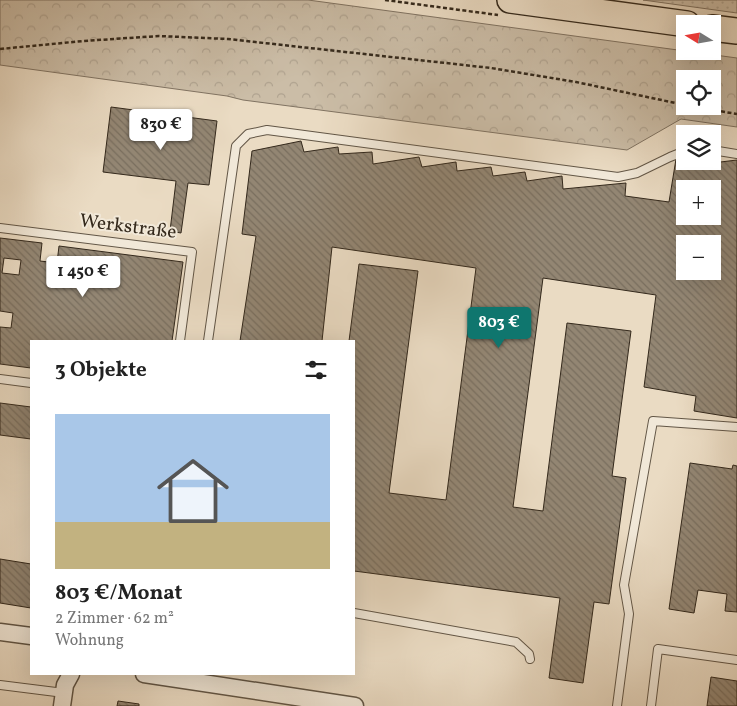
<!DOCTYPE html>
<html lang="de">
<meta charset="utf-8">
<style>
body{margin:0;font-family:Vollkorn,serif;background:#f2f2f2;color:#222;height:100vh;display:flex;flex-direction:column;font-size:19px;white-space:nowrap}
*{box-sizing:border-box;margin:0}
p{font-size:16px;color:#767676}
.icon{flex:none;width:28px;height:28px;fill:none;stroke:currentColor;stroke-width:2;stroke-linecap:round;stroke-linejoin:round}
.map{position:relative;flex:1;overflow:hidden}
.sheet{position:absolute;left:30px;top:340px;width:325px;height:335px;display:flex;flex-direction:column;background:#fff;border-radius:0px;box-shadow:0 5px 20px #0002}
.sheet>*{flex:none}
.needle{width:32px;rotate:281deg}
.fabs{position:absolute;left:676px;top:15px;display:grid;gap:10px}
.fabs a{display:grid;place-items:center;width:45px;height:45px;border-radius:0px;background:#fff;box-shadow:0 5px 20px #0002;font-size:25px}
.price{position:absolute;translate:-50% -42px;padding:0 11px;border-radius:5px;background:#fff;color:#222;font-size:16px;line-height:32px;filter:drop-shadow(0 1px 2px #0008)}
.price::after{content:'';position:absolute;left:50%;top:30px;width:15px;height:11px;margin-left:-8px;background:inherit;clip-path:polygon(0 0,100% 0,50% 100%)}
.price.current{background:#0f766e;color:#fff}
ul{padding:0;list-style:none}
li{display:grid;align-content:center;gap:10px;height:265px;padding:0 25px}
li+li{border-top:1px solid #e0e0e0}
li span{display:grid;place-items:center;height:155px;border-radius:0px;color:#555}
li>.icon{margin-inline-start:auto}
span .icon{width:90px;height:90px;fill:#fffc;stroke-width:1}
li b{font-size:21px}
h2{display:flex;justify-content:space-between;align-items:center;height:60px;padding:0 25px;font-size:21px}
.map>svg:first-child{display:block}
.grass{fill:url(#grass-dots);stroke:#807362}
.forest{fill:url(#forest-crowns);stroke:#807362;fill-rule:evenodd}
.building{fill:url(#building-back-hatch);stroke:#34291c;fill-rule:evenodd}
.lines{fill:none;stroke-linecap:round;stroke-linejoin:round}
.service-casing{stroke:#625646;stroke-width:10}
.minor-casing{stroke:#625646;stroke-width:19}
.primary-casing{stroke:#34291c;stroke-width:28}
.path{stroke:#34291c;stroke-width:2.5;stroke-dasharray:4 2.5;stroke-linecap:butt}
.service{stroke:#f1e8d8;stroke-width:8}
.minor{stroke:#f1e8d8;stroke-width:16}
.primary{stroke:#eadbc3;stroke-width:25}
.labels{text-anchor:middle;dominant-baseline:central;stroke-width:4;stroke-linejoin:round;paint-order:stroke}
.street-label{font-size:19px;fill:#34291c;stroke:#f1e8d8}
</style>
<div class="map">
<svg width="737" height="706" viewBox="0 0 737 706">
<defs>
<pattern id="grass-dots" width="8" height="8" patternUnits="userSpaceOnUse" patternTransform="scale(1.25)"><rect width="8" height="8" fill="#cbbda7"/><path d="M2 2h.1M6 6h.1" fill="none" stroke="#afa28f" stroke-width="1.8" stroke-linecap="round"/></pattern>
<pattern id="forest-crowns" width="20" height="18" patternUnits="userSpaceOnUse" patternTransform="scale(1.25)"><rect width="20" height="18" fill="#cbbda7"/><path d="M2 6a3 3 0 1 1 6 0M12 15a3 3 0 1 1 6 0" fill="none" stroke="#afa28f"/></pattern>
<pattern id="building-back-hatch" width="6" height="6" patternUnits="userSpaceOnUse" patternTransform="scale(1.25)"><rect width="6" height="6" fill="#938673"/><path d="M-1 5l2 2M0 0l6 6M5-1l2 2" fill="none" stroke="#796e5e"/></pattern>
</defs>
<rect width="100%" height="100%" fill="#eadbc3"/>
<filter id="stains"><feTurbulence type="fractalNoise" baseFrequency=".004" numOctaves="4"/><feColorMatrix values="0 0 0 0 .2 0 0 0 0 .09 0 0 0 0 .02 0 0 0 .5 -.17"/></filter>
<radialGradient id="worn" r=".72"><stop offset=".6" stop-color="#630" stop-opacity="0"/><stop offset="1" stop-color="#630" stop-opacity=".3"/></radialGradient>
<polygon class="grass" points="643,0 737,0 737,13"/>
<path class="forest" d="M0 0H308L737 58V127L681 119 627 150 243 100 227 96 0 65ZM685 79H712V106H685Z"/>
<g class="building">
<polygon points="111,107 217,121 209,185 188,183 181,233 170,231 176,181 103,172"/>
<path d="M301 141 304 152 338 147 339 154 372 152 373 164 419 157 422 167 456 162 457 171 491 167 493 176 525 172 527 181 562 176 563 189 626 183 625 196 669 202 676 159 685 157V161H704V164L737 160V418L694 411 696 396 644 387 656 295 543 278 513 507 543 511 567 323 631 331 612 476 626 478 609 604 594 602 583 683 549 678 560 598 354 571V341H349L359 264 418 271 389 493 446 500 476 268 332 247 322 341H240L256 236 242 234 252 151ZM685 189H712V216H685ZM685 244H712V271H685Z"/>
<path d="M0 238 42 243 40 261 57 263 59 246 183 262 172 341H31V368L0 364V327L11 328 13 313 0 311ZM4 258 21 260 19 275 2 273Z"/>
<polygon points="0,403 31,407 31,439 0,435"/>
<polygon points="690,463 732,469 733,465 737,466 737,612 725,611 727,594 698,590 694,613 669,609"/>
<polygon points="0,559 31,564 31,608 0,603"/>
<polygon points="711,677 737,681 737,706 707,706"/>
<polygon points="118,701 139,704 139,706 117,706"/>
</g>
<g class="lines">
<g class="service-casing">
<g id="service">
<polyline points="712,150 737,154"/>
<polyline points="0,228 192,252 180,341"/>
<polyline points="208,341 236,146 248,134 267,130 618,177 637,173 670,157 685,151"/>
<polyline points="0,379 31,383"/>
<polyline points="354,613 516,642 529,654 530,659"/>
<polyline points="0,685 64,693"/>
<polyline points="617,706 629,614 624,585 653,421 737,427"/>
<polyline points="651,706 658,649 737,660"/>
</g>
</g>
<g class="minor-casing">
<g id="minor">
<polyline points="0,632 31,636"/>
<polyline points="144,674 355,706"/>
<polyline points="62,706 65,685 71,674"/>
</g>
</g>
<g class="primary-casing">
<g id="primary">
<polyline points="510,0 687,24"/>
<polyline points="712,28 737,31"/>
</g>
</g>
<g class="path">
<polyline points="385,0 498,15"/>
<polyline points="0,49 83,41 159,36 228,39 491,68 576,82 685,105"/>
<polyline points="689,106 737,114"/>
</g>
<use href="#service" class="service"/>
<use href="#minor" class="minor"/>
<use href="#primary" class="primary"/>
</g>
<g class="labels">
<g class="street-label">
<text transform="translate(128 227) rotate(7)">Werkstraße</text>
</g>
</g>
<rect width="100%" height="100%" filter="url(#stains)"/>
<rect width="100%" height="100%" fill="url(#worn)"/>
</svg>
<div class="fabs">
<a><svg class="needle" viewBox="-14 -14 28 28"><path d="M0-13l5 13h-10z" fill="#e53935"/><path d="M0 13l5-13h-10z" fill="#767676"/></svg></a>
<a><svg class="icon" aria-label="locate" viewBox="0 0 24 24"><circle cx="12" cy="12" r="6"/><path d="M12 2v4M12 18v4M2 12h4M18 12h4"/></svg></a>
<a><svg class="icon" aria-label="layers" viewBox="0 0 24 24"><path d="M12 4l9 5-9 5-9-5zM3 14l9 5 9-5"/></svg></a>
<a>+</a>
<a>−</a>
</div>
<b class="price" style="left:161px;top:151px">830 €</b>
<b class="price" style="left:83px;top:298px">1 450 €</b>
<b class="price current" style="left:499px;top:349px">803 €</b>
<section class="sheet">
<h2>3 Objekte<svg class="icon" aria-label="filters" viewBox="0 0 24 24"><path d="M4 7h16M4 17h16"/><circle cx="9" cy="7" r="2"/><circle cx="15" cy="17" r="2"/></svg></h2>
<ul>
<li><span style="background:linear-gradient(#a9c7e8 70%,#c2b280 0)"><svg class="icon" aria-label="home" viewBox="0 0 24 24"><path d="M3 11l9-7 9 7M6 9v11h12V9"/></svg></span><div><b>803 €/Monat</b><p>2 Zimmer · 62 m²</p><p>Wohnung</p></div></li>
</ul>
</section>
</div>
